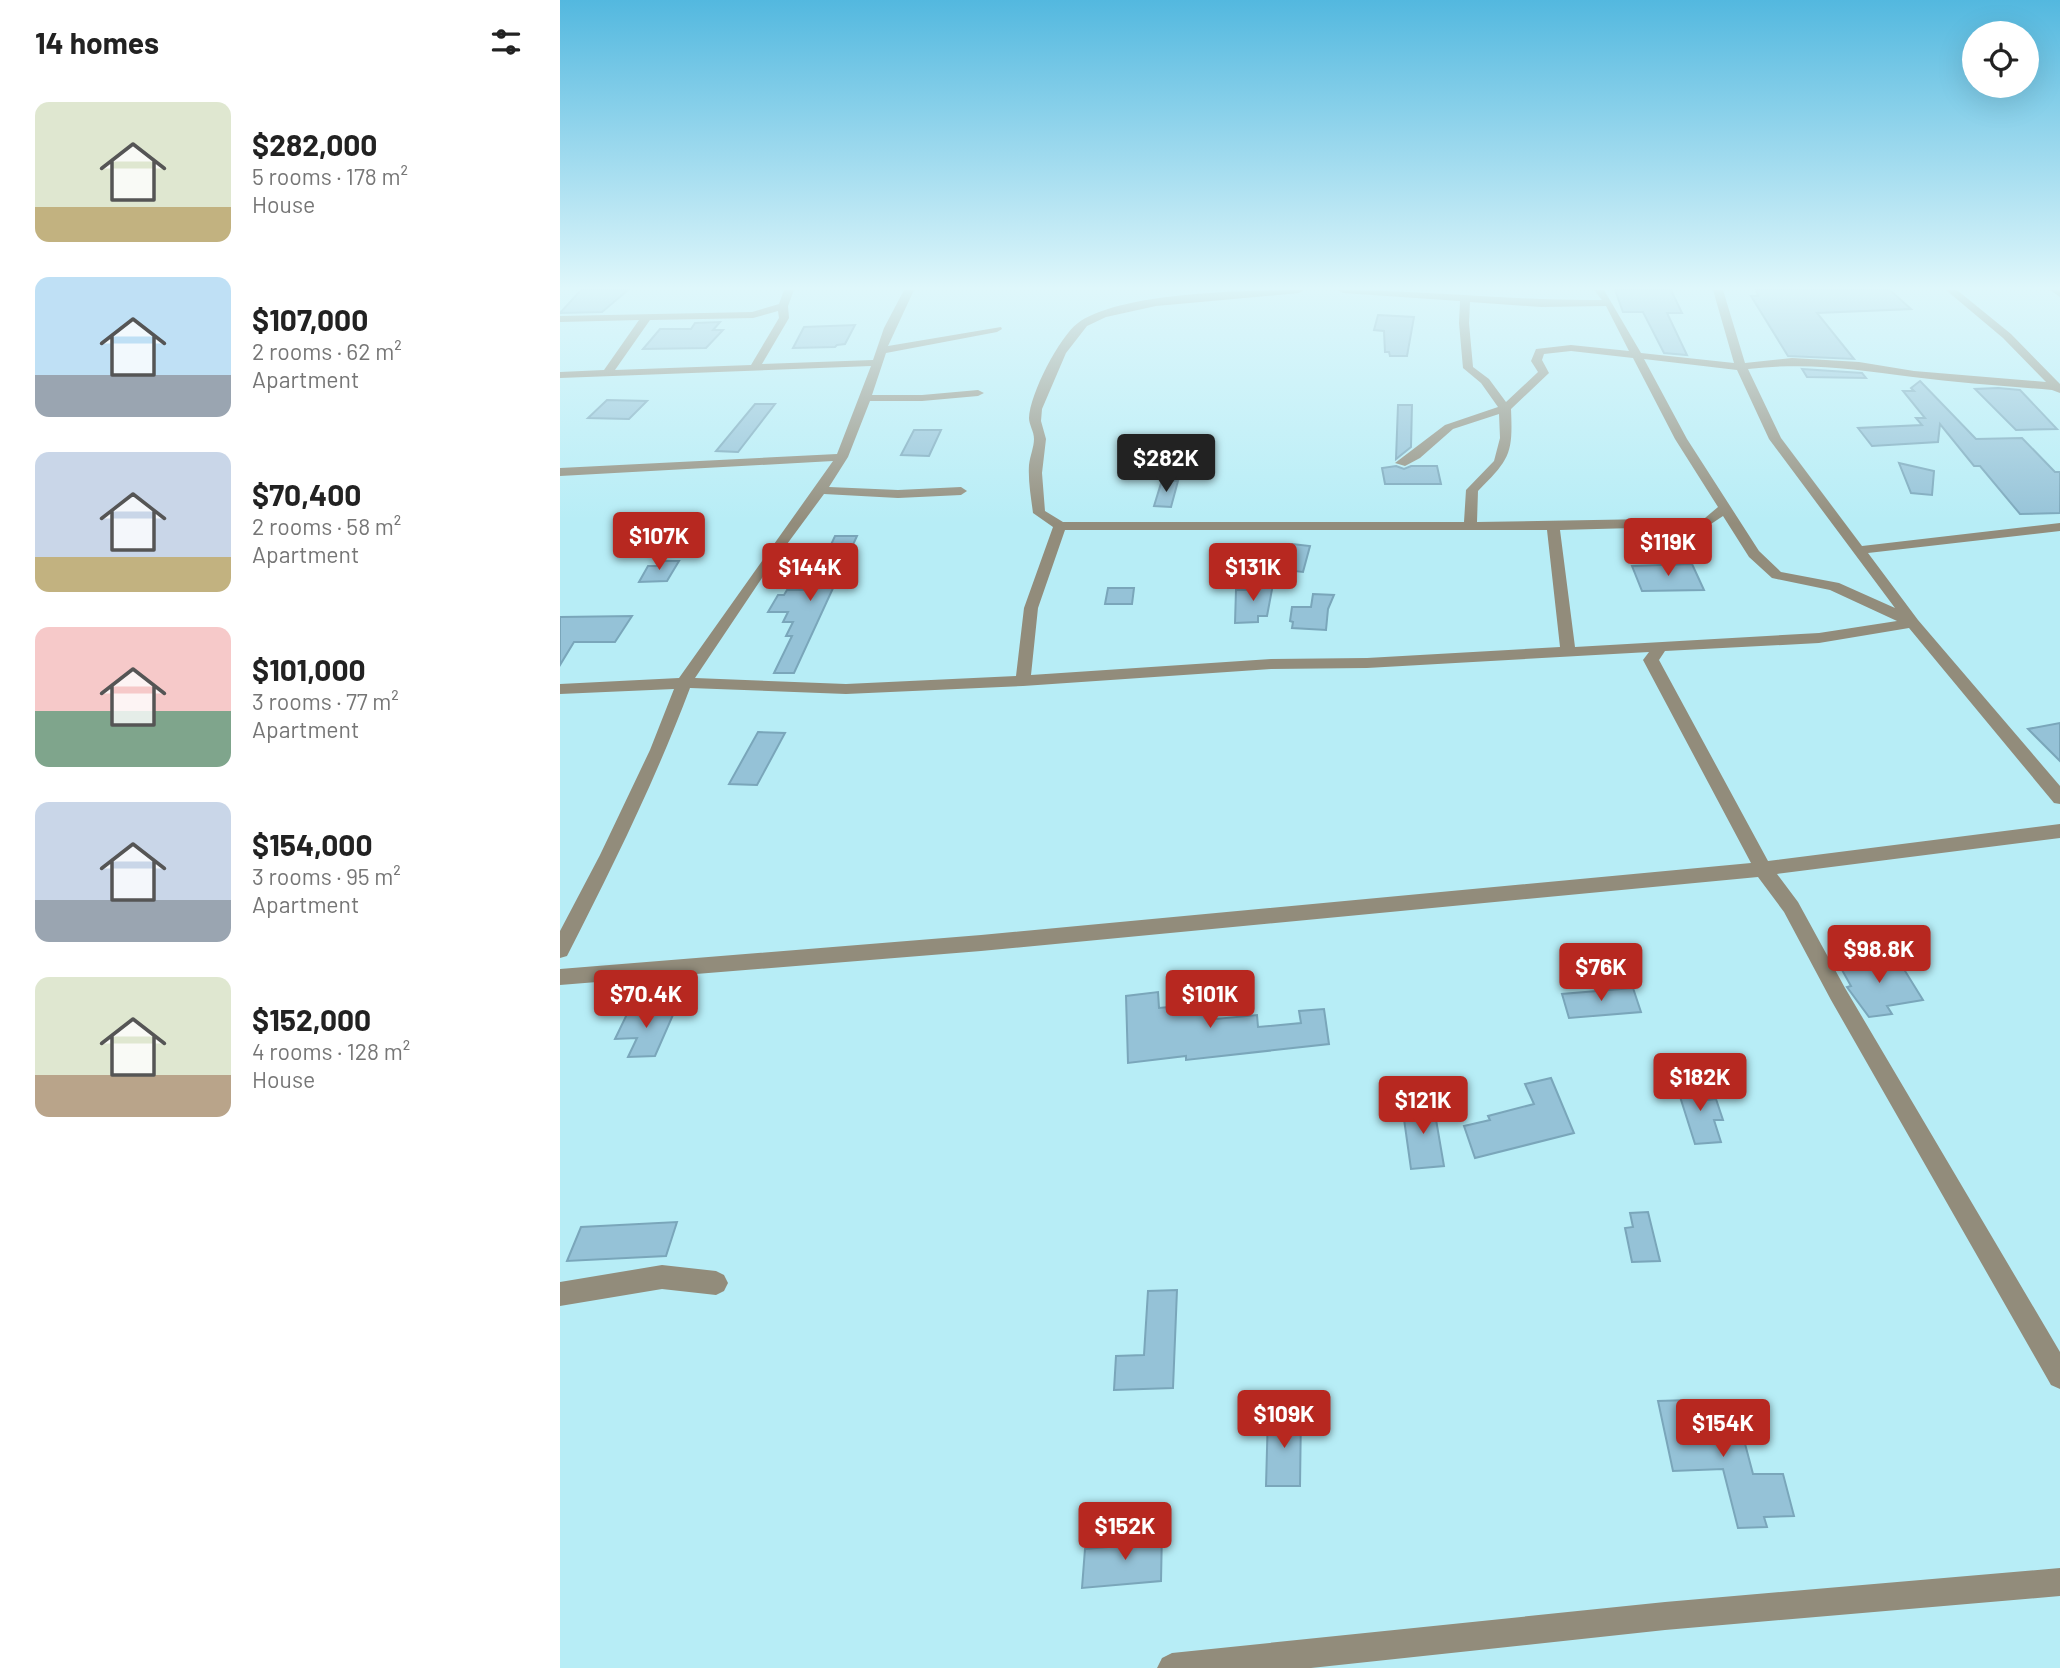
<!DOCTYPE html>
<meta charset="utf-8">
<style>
body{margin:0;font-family:Barlow,sans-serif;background:#f2f2f2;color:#222;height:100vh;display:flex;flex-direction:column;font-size:26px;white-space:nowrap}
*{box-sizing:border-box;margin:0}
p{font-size:23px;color:#767676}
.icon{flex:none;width:38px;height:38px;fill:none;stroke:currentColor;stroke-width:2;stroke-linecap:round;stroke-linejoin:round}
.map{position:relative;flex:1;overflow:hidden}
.drawer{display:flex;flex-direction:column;background:#fff;width:560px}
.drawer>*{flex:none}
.tools{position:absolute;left:1402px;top:21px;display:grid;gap:14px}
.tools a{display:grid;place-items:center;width:77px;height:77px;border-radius:50%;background:#fff;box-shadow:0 7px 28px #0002;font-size:35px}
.price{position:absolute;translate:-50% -60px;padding:0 16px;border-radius:7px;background:#b72820;color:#fff;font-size:23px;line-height:46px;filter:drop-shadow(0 2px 4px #0008)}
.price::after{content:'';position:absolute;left:50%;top:42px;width:21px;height:16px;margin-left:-10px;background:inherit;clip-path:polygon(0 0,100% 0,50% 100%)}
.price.current{background:#222;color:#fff}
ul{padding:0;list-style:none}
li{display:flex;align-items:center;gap:21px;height:175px;padding:0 35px}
li span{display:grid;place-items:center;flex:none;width:196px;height:140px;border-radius:14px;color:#555}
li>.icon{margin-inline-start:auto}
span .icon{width:84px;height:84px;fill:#fffc;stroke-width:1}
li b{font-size:30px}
h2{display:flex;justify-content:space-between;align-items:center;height:84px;padding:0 35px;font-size:30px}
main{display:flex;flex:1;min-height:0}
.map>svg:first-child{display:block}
.building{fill:#95c2d7;stroke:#7aa6ba;stroke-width:2}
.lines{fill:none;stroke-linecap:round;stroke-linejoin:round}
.minor{fill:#928c7b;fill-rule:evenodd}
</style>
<main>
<section class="drawer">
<h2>14 homes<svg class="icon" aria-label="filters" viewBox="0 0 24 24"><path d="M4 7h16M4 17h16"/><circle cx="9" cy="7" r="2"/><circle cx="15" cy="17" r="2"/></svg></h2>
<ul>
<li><span style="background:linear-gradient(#dfe7d0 75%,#c2b280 0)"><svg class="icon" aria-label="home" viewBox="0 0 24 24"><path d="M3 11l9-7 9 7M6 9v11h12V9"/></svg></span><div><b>$282,000</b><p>5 rooms · 178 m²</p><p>House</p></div></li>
<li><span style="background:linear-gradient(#bfe0f5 70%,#9aa5b1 0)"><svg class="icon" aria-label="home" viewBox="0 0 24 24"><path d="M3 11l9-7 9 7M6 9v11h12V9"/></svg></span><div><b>$107,000</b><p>2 rooms · 62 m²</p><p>Apartment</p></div></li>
<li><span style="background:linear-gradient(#c9d6e8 75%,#c2b280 0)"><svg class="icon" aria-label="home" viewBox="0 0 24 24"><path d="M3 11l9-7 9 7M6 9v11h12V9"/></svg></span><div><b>$70,400</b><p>2 rooms · 58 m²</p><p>Apartment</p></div></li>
<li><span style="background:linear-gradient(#f6c9c9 60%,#7fa58c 0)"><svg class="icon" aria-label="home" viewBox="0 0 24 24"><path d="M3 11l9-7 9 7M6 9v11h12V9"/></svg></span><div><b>$101,000</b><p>3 rooms · 77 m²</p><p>Apartment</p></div></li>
<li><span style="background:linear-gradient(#c9d6e8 70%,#9aa5b1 0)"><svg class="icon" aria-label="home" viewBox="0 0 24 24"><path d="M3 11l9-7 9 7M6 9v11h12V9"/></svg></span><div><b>$154,000</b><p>3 rooms · 95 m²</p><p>Apartment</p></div></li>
<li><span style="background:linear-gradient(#dfe7d0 70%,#b9a48a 0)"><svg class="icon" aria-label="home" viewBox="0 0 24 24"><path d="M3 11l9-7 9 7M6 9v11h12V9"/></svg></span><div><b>$152,000</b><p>4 rooms · 128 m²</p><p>House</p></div></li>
</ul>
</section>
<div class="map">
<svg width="1500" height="1668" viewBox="0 0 1500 1668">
<rect width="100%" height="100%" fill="#b7edf6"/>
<g class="building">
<polygon points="21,290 68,290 42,312 0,313"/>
<polygon points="1055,290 1111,290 1122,313 1107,313 1127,355 1104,353 1083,312 1063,312"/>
<polygon points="1196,290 1330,290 1351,309 1257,313 1294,359 1228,356 1191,296 1198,296"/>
<polygon points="818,315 854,317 847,356 830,356 829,352 825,352 824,331 814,330"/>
<polygon points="160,322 153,330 163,330 146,348 83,349 100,329 131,329 135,323"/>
<polygon points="295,325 285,344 277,345 275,347 233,348 244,327"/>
<polygon points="1242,369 1302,373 1306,378 1247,377"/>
<polygon points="1360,381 1416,439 1462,438 1495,472 1500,472 1500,513 1460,514 1420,466 1414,466 1380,424 1378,442 1312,446 1298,428 1362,425 1356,418 1365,418 1343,391 1354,391 1351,388"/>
<polygon points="1438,388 1460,390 1497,429 1456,430 1415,389"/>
<polygon points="47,400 87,401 69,419 28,418"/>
<polygon points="195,404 215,404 178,452 156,451"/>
<polygon points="838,405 852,405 851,447 836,459"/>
<polygon points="354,430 381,430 369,456 341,455"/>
<polygon points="1339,463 1374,471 1372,495 1351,493"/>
<polygon points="836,466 844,469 851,466 877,466 881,484 825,484 822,468"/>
<polygon points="602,480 618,481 611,507 594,506"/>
<polygon points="275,536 297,536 234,673 214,673 232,636 226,636 233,622 223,622 228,612 208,612 218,595 224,595 227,590 250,590"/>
<polygon points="732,544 750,546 743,572 725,570"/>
<polygon points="100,561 119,561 107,581 79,582 88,566 97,566"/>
<polygon points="1132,564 1144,590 1082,591 1072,566"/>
<polygon points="695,584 713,584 707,616 698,616 698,622 675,623 676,590 695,590"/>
<polygon points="548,588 574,588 572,604 545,604"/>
<polygon points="753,594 774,595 768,609 766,630 732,628 733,622 730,621 732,607 751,607"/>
<polygon points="72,616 55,642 14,642 0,665 0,617"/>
<polygon points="1500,723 1500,761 1468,729"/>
<polygon points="198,732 225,733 197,785 169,784"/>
<polygon points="1296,958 1299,963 1337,958 1363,1000 1327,1006 1332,1014 1309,1017 1287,987 1291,986 1277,961"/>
<polygon points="654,987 656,1019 697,1015 698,1027 741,1023 739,1011 764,1009 769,1044 626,1060 626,1056 568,1063 566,996 598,992 599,1008 629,1005 628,989"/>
<polygon points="1073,988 1081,1012 1009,1018 1002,994"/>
<polygon points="116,1008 95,1056 68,1057 77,1038 55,1039 69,1010"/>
<polygon points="991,1078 1014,1133 915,1158 904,1126 930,1120 928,1116 974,1104 965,1084"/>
<polygon points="1142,1083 1148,1100 1156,1099 1163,1120 1154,1120 1161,1142 1135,1144 1116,1084"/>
<polygon points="873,1102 884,1166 851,1169 842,1105"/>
<polygon points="1088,1212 1100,1261 1072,1262 1065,1228 1073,1227 1070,1213"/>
<polygon points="117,1222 106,1256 7,1261 21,1227"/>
<polygon points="617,1290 613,1388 554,1390 556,1356 584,1355 588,1291"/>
<polygon points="1129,1400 1131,1407 1175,1406 1193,1474 1223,1474 1234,1516 1204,1517 1207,1527 1178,1528 1163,1469 1113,1471 1098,1401"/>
<polygon points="708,1413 741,1413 740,1486 706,1486"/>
<polygon points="602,1531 601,1581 522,1588 525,1549 571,1545 572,1534"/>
</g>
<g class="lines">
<g class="minor">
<path d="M224 290H234L228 306 229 318 202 364 313 360 324 328 344 290H354L328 346 441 327 442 329 437 332 326 353 312 395H362L418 390 424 393 418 396 362 401H310L288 457 269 487 338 490 401 487 407 491 401 495 338 498 264 494 202 578 135 678 286 684 456 676 464 608 493 527 473 513C471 497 468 481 469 465 470 456 474 447 474 439 474 431 469 425 469 418 470 394 499 337 518 323 560 292 690 290 744 290L739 293 596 306 546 317 527 326 506 353 482 409 481 421 486 439 482 473 485 511 503 522H904L906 490 934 461 940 438 939 414 893 429 860 458 845 466 835 463 885 425 938 407 921 383 903 368 899 323 900 301 783 293 778 290C867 290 953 301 1042 300L1034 290H1044L1081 353 1174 363 1153 290H1163L1185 363 1232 358 1299 362 1354 371 1486 382 1443 338 1386 290H1397L1451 334 1500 384V393L1492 390C1446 386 1399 383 1353 377 1292 369 1250 362 1188 369L1221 438 1302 546 1500 523V531L1308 553 1358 620 1500 786V804L1494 803 1349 628 1259 643 1105 651 1099 660 1208 861 1500 824V838L1217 874 1238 902 1285 988 1500 1352V1389L1491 1385 1271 1000 1224 912 1198 877 421 951 0 985V969L421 935 1191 863 1083 660 1089 652 807 668 711 669 463 686 286 694 130 688C95 781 52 868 7 956L0 958V931L40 855 90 750 114 689 0 694V684L119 678 273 461 0 476V468L277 454 311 366 0 378V372L44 370 79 320 0 322V316L192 312 219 304ZM910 302 981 307 1046 306 1069 351 1011 345 976 349 971 361 978 372 946 402 929 379 913 367 909 323ZM218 311 219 318 191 365 55 370 90 320 193 318ZM1011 351 1073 358 1115 439 1158 507 1145 518 917 522 918 491C950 459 953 454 951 409L989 373 982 360 984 354ZM1084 359 1177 370 1209 439 1335 608 1279 583 1221 572 1199 551 1127 439ZM1163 516 1189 557 1212 578 1270 590 1337 621 1259 633 1015 647 1000 530 1148 526ZM505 530H987L1000 647 807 658 711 659 471 675 478 608Z"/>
<polygon points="1490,290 1500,290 1500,297"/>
<polygon points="102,1265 156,1271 164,1275 168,1283 164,1291 156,1295 102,1289 0,1306 0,1282"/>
<polygon points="1500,1568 1500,1596 1105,1630 751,1668 597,1668 602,1658 612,1653 1105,1602"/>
</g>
</g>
<linearGradient id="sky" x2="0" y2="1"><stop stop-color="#53b8df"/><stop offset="0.55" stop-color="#dff7fb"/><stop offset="1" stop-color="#dff7fb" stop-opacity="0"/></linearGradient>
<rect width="1500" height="524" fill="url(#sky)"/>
</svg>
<div class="tools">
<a><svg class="icon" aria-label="locate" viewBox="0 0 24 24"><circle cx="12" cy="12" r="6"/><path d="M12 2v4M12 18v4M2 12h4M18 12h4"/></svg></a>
</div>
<b class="price current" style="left:606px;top:494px">$282K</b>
<b class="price" style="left:99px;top:572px">$107K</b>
<b class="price" style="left:1108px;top:578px">$119K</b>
<b class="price" style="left:250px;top:603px">$144K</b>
<b class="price" style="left:693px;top:603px">$131K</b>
<b class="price" style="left:1319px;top:985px">$98.8K</b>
<b class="price" style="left:1041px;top:1003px">$76K</b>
<b class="price" style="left:86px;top:1030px">$70.4K</b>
<b class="price" style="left:650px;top:1030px">$101K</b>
<b class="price" style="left:1140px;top:1113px">$182K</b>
<b class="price" style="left:863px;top:1136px">$121K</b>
<b class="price" style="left:724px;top:1450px">$109K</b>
<b class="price" style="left:1163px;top:1459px">$154K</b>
<b class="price" style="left:565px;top:1562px">$152K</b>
</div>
</main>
